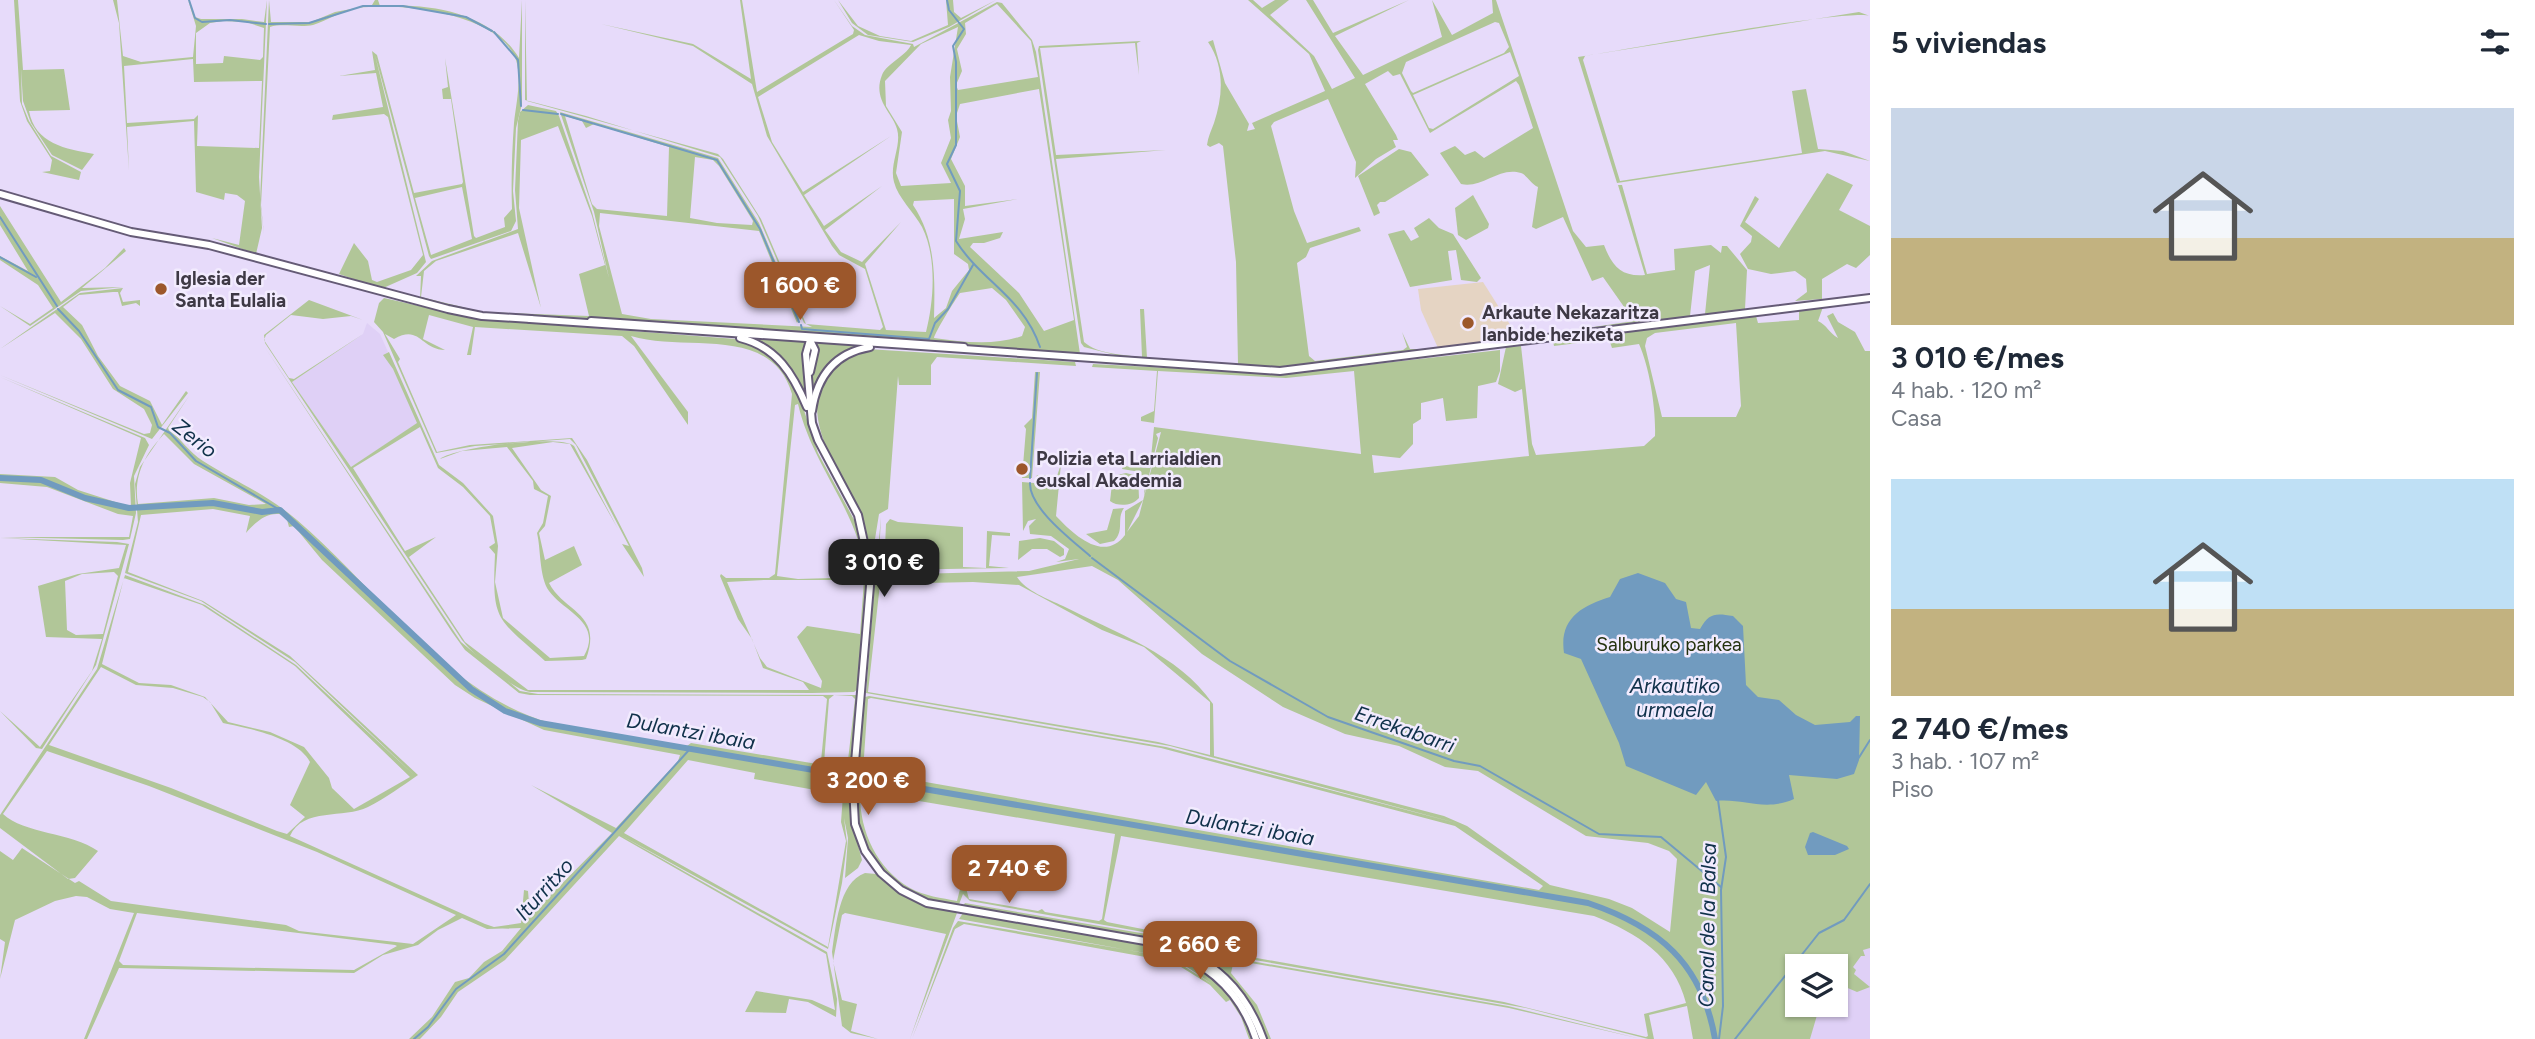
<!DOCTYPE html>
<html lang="es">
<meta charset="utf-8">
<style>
body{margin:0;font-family:Figtree,sans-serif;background:#f6f6f7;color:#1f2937;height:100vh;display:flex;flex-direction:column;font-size:26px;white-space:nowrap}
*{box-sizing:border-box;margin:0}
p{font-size:23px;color:#747a83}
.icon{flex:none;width:38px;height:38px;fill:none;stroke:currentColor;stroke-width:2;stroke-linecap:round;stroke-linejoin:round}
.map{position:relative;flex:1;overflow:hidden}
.panel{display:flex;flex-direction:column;background:#fff;width:665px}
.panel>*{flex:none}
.buttons{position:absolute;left:1785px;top:954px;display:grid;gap:14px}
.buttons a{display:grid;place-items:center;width:63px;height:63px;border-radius:0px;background:#fff;box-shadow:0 2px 5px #0004;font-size:35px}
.price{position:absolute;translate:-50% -60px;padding:0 16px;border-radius:14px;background:#9c572b;color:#fff;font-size:23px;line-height:46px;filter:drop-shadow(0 2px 4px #0008)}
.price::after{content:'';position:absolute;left:50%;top:42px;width:21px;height:16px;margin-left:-10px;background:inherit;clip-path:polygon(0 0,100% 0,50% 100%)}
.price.on{background:#222;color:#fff}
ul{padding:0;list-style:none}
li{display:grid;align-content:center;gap:14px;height:371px;padding:0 21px}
li span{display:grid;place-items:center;height:217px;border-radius:0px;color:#555}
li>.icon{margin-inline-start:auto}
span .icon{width:126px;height:126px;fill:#fffc;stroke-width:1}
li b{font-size:30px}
h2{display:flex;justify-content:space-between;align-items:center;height:84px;padding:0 21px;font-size:30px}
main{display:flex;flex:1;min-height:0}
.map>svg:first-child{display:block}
.built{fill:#dfd0f6}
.education{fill:#e5d4c3}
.green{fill:#b1c698;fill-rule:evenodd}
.water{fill:#719bbf}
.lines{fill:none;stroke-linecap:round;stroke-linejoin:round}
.stream{stroke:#719bbf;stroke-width:2}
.river{stroke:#719bbf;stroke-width:6}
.major-casing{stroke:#655b76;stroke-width:10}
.major{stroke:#fff;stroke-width:6}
.poi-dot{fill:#9c572b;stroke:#f2ebfe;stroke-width:2.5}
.labels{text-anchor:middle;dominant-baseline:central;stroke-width:5;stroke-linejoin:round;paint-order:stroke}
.poi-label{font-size:19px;font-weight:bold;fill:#3e3945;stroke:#f2ebfe;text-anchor:start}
.park-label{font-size:19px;fill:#23310d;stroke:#f2ebfe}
.water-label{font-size:21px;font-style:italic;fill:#10314a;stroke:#f2ebfe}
</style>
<main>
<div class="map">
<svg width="1870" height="1039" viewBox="0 0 1870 1039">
<rect width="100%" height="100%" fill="#e7dbfa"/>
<g class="built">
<polygon points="367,323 380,334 388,352 384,355 393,369 418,423 351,467 292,382 363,334"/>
<polygon points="1870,925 1870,1039 1803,1039 1810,1005 1836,1004 1836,966"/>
</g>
<polygon class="education" points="1483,282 1514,331 1513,339 1438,348 1421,310 1418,289"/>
<g class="green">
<path d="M14 0H18L23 70 64 69 70 110 29 111C35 144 66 149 94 154L82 170 52 155 31 123 23 101 21 69 22 104 29 121 51 156 81 172 79 180 42 172 50 171 52 160 27 121 20 101Z"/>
<path d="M113 0H117L123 56 141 62 193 57 196 26 188 0 195 17 201 19H242L264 22 267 0 259 177 262 228 256 254 212 238 239 245 245 201 237 195 225 193 224 200 196 192 194 121 127 127 129 171 119 23ZM223 21 246 22 264 28 263 57 260 60 224 56 223 63 196 64V33L210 23ZM193 59 194 82 262 81 259 148 197 146 198 115 194 119 127 123 124 66Z"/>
<path d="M269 0 271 22H311L335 12 372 5 375 0H378L380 6C429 3 491 12 519 58L522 0V104L516 128 513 191 516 221 511 231 431 259 429 256 375 55 426 262 417 273 381 289 339 274 354 243 368 261 372 280 377 282 411 270 423 255 388 117 384 114 332 120 333 115 383 107 376 73 339 76 375 70 372 51 377 55 414 193 462 184 463 182 451 99H443L442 89 448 87 445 58 474 236 476 238 505 227 504 218 512 209C511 180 512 151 514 123 516 104 522 79 516 60 500 13 399 2 358 8 341 11 328 20 313 25 299 28 283 23 270 27L261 205 264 235 260 200ZM462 187 472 239 431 255 415 198Z"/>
<path d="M525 0 527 101 718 154 723 159 761 219 806 324 880 330 883 327 865 269 839 255 832 246 767 136 752 84 693 46 601 24 693 44 751 79 740 0H742L757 92 853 34 854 30 834 0 852 26 865 35 913 44 914 47 997 2 1002 3 1032 40 1036 52 1080 354 676 323 475 312 420 299 421 276H416L432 261 518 229 515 190 518 121 520 112 528 105 556 111 559 116 592 212 609 278 594 212 560 112 718 158 759 223 800 319 797 323 759 231 600 213 599 226 622 314 651 319 812 327 804 323 758 216 720 157 586 116 525 100ZM997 4 1031 41 1038 77 958 90 956 85 962 71 957 49 966 34 965 23ZM958 27 950 77 951 111 948 120 951 138 941 163 951 183 901 186 896 173 902 132 886 106 885 81 921 44ZM859 35 879 41 911 45C905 57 887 63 882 75 872 100 893 113 897 129 902 146 889 164 894 182 898 198 914 212 922 227 937 257 934 301 926 332L886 330 865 264 901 222 862 262 841 252 825 230 882 186 824 226 804 195 891 136 803 192 772 142 758 97ZM1039 89 1074 320 1044 331 1019 293 970 247 973 243H984L1000 238 1003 232 959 239 965 219 963 209 1018 199 965 206V186L951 159 960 137 956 116 960 104ZM565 116 582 121 586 128 594 124 669 147 667 216 597 209 592 204ZM558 126 592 216 605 265 579 274 589 316 483 312 421 297 424 271 436 261 518 233 541 308 519 208 521 140ZM695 157 713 160 719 166 753 221 752 225 717 223 690 218ZM954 199V254L968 264 969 270 952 291 946 308 934 318C935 278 936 239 913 205L914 201ZM992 288 1006 300 1025 327 1022 336C995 346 962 342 934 338 935 332 955 300 960 293Z"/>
<polygon points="838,0 858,26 880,36 911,41 948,25 946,0 953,0 954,12 961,18 996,0 949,27 913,42 868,35 852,23"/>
<path d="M1248 0H1253L1262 8 1275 0H1289L1270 15 1314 56 1332 89 1355 78 1306 0H1313L1333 33 1409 0 1335 36 1363 75 1442 37 1432 0 1452 35 1493 13 1492 0H1496L1573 231 1586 247 1604 245C1612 266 1621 277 1645 275L1618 185H1622L1647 274 1675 270 1674 249 1711 245 1721 253 1722 246H1727L1747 270 1745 309 1524 337 1518 331 1532 336 1634 321 1603 277 1592 281 1563 217 1536 229 1532 227 1538 187C1531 184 1527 175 1521 173 1499 166 1482 189 1461 184L1440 153 1455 146 1465 155 1475 151 1484 158 1533 128 1519 85 1516 81 1430 133 1400 74 1393 76 1388 71 1365 84 1396 135 1398 140H1393L1396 147 1376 159 1355 178 1356 162 1328 99 1274 122 1271 126 1294 211 1307 243 1359 227 1361 231 1310 248 1306 257 1297 263 1309 356 1315 361 1403 350 1407 347 1402 332 1410 349H1437L1266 368 1123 357 1084 347 1081 343 1038 50 1039 46 1141 41 1137 43 1139 75 1135 43 1040 48 1056 155 1166 150 1056 159 1084 342C1097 354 1125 355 1142 357L1140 309H1144L1147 358 1238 364 1236 262 1223 146 1219 143 1210 147 1207 145C1208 137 1211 131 1214 123 1223 96 1225 67 1208 42L1213 40 1225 83 1249 124 1247 131 1255 129 1252 123 1325 91 1309 54ZM1495 22 1499 23 1509 47 1504 53 1413 93 1411 91 1402 73 1406 62ZM1510 52 1519 76 1433 129 1429 128 1413 95ZM1710 265 1705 314 1690 316 1695 271Z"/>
<path d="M1859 12 1870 16C1851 8 1623 50 1585 56L1583 60 1620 181 1802 153 1792 91 1806 89 1818 149 1843 151 1870 161 1825 151 1617 183 1578 57Z"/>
<polygon points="1399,149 1411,152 1429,175 1385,202 1380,202 1377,205 1380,213 1374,216 1358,176"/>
<polygon points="1827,173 1853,185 1839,210 1870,226 1870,255 1856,268 1847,264 1822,279 1822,299 1795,301 1807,292 1806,279 1795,271 1771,274 1748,269 1740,254 1751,242 1752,236 1740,226 1755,196 1759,199 1745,222 1779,248"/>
<polygon points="1473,195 1489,224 1488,228 1466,240 1458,235 1455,208"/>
<polygon points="0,206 61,302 105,268 124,248 126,251 82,288 123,287 81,291 30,326 0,306 30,324 53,308 38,285 0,260 0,256 28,271 0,225"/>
<polygon points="1429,218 1439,228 1453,234 1481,278 1477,282 1461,280 1456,250 1448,251 1452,280 1410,287 1388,234 1404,230 1411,241 1419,237 1414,228"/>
<polygon points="123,288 120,293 123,302 140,300 140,306 136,303 122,306 118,292 113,292 79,295 63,307 82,325 98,356 120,386 150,401 162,425 186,391 188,393 152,439 0,375 144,434 150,433 152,425 144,409 113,389 81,339 55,313 0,349 80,293"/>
<path d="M384 298 477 319 736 339 775 357 797 389 818 453 858 527 868 586 859 688 854 692 812 693 530 692C511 689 474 655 462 640L265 343 264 335 309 300 363 320 351 316 323 319 291 315 266 335 264 340 289 378 294 379 363 334 292 382 351 467 417 423 393 369 383 355 389 352 439 465 463 483 493 516 498 546 495 582 503 618 550 658 584 656C603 622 564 612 549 591 539 577 541 549 537 533L543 523 548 496 534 489 533 481 507 447 462 451 440 459C454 447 561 434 574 446L618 529 570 444 553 442 512 448 541 490 551 496 545 526 539 533 545 560 574 546 582 565 549 583C565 613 603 613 586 659L582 660 545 661C496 617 492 622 495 554L489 547 495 543 490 516 463 487 438 468 420 427 353 468 405 551 436 537 409 557 465 642 528 690H809L803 682 763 668 752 639 738 619 720 576 721 574 726 578H769L775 574 792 394C771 323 685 353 631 336L688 412V425L634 346 622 336 475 327 471 355H467L473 327 429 315 423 339 445 350C420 349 420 324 394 339L385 334 400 359 398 362 437 452 470 445 572 438 587 460 642 568 644 577 622 544 629 546 576 445 570 439 475 446 436 453 383 332 374 322 379 303ZM798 404C813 468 858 509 866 575L863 577 798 579 777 576 795 405ZM764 580H864L860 634 807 626 797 637 822 681 821 688 767 667 760 658 727 582Z"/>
<path d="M1823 307 1818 321C1827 325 1829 333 1838 338L1827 316 1833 313 1838 322 1855 332 1865 351H1870V948L1863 950 1865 956H1861L1853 967 1856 970 1854 974 1870 987 1857 992 1836 983V966H1797V1004L1820 1005 1810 1039H1693L1687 1006 1649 1015 1654 1039H1648L1526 1008 1215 953 1171 937 970 901 963 894 958 907C838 883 854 803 863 707L865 697 869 696 1166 747 1460 824 1170 746 866 693 874 591 870 546 879 539 881 517 878 575 1029 571 1079 559 1056 562 1065 559 1069 549 1051 536 1030 534 1029 526 1036 519 1028 521 1023 531 1022 482 1034 483 1037 475 1057 476 1061 464 1056 516C1074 535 1104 563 1125 535V511L1143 500 1127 532 1139 516 1161 432 1156 434 1158 438 1144 496 1145 483 1140 472 1122 469 1123 466 1150 468 1154 427 1361 454 1354 371 1286 378 1158 371 1154 423 1141 421V417L1154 411 1157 371 1092 367 1093 364 1285 374 1500 350V371L1496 382 1478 386 1477 418 1446 421 1443 398 1421 403V419L1413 424V444L1400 458 1372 455 1374 473 1529 456 1522 389 1515 392 1498 384 1506 347 1521 346 1532 444 1536 455 1644 446 1655 436C1656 409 1650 369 1639 344L1612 348 1609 339 1554 346 1553 341 1756 316 1758 323 1799 320V311ZM1736 323 1741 406 1736 417H1662L1645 346 1647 338 1655 333ZM1092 566 1118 580 1202 654 1283 707 1345 734 1399 746 1445 767 1478 771 1586 836 1648 843 1669 851 1677 859 1670 932 1632 908 1609 899 1550 885 1467 826 1444 816 1214 756 1213 704C1179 654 1114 632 1063 606 1048 599 1026 591 1017 577ZM973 582 1019 585 1102 630 1144 647 1210 702V755L1158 742 868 692 880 584ZM871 698 1161 748 1455 826 1543 886 1539 890 863 771 868 699ZM860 791 1115 834 1102 919 1099 921 1045 912 1042 909 1038 911 969 899 966 888 975 846 971 845 957 901C942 898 924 896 910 888 876 868 859 830 860 791ZM1121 836 1594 916C1637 933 1674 956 1686 1003L1644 1014 1648 1036 1646 1037 1504 1002 1212 950 1178 936 1107 922 1104 920Z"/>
<path d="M750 338 805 342V398C794 370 778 352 750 338Z"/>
<polygon points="817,343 862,346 838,357 812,400 811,385"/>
<path d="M264 346 461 642 520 691 538 694 858 695 850 797 852 823 862 860 858 868 845 878 848 838 844 818 847 843 842 883 828 949 620 835 827 952 837 999 836 1017 808 1002 789 999 786 1013 745 1012 756 991 812 1000 835 1010 826 954 619 836 505 960 458 992 441 1017 420 1039H409L432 1017 455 982 469 978 484 962 502 951 521 928 487 929 462 918 438 930 418 945 383 955 354 973 119 968 87 1039H84L134 913 110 909 87 897 76 896 55 901 15 920 0 979 5 942 0 939V851L13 860 22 848 75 883 79 881 111 901 286 925 299 931 413 944 456 915 317 852 149 786 47 751 3 814C24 834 71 832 98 851L75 878 68 879 0 828V815L97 669 125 575 205 605 296 665 414 775 295 662 201 601 125 573 138 522 135 484 140 467 189 396 168 428C180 438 189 452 203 461 236 482 265 493 297 520 376 587 447 695 551 723L687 746 691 743 817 764 821 761 827 699 823 696 530 695 519 693 465 650 452 632ZM164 434 194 464 266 504 249 505 214 498 138 504C133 476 145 454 164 434ZM213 509 250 516 246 533C256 521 270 509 286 516L289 527 294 526 322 560 455 685 475 698 544 730 680 755 678 761 616 828 531 785 612 833 530 916 528 891 524 890 521 923 494 927 485 924 290 836C303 807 344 819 368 807 386 798 402 786 418 775L290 656 203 601 128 572 141 515ZM124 578 202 605 295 666 410 777 354 809 332 788 329 778 304 747 270 732 228 722 205 697 171 685 139 683 102 664ZM101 667 136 685 173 688 203 697 210 702 223 723C248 728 298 738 310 762L290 805 305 817 287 834 277 831 171 788 49 745ZM834 695 852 696 855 699 847 769 824 763 829 699ZM688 760 755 773 754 779 843 795 841 822 846 841 828 947 624 833ZM137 913 395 945 397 946 354 970 123 965 119 961Z"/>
<path d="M867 349 1075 362 1076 366 937 357 931 365V385H899L898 376 888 509 879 514 875 539 869 541C849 475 764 389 867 349Z"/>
<polygon points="1035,372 1040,372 1032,478 1022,478 1026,429 1024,426 1032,418"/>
<polygon points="0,377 145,438 149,445 134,476 136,513 130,539 123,540 0,537 129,537 133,516 118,514 47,487 0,483 0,474 55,477 78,490 131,507 130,483 141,438"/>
<path d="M1126 473 1138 476 1139 498C1132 506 1118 507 1110 501L1113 476Z"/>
<path d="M1124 508C1116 519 1125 530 1114 541L1100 544 1086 534 1107 530 1113 509Z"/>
<polygon points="890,519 898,522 963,527 963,567 986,568 987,531 1010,533 1010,536 992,535 989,566 1009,568 884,570 886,524"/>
<path d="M0 538 117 542 129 544 96 665 42 749 36 748 0 711 40 747 92 671 102 639 46 637 38 586 78 574 119 568 126 545ZM114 572 118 576 103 634 76 635 67 630 65 581 82 574Z"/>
<polygon points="1040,538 1054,541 1064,549 1064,555 1060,557 1047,549 1032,549 1018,560 1019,541"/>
<path d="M865 873 876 874 913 901 957 913 910 1039 946 934 845 913 842 915 833 961 842 1000 857 1004 851 1031 878 1039 851 1033 842 1026 832 952C836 927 838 883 865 873Z"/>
<path d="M965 903 1170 938 1205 953 1508 1006 1641 1039 1509 1008 1234 960 1231 973 1257 1005 1271 1039H1266C1253 996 1223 965 1183 948L962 907Z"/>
<path d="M963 913C1029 925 1175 937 1221 983 1237 999 1246 1019 1253 1039H1249L1241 1017 1230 1000 1226 1002 1210 985 1173 962 964 924 955 929 912 1039 953 928 958 921 1157 955 1181 963 1212 984 1171 958 959 919Z"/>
</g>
<g class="water">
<path d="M1638 573 1665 583 1676 599 1686 602 1691 628 1700 629C1709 613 1715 613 1733 616L1743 626 1746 685 1758 697 1779 700 1796 715 1815 725 1850 722 1856 716H1860L1859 760 1854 774 1837 779 1789 775 1794 799C1765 812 1743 798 1716 801L1706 782 1696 795 1626 766 1619 743 1581 659 1564 653C1559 619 1581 606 1610 597L1620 579Z"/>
<polygon points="1813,832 1847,846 1849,849 1835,855 1808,855 1805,847 1810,833"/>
</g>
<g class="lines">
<g class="stream">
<polyline points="189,0 195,18 202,22 230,20 266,24"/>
<path d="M947 0 949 10 964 29 953 46 956 62V145L947 164 960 191 956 241C982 282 1023 297 1040 347"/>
<polyline points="269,24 309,23 363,6 403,6 466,17 492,31"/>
<polyline points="494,32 518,60 521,106"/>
<polyline points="523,110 558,114"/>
<polyline points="561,114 717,160 760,229 799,322"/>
<polyline points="0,217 57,306"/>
<polyline points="0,257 36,277"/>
<polyline points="58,309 79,331 118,390 151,407 158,427 170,433 196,461 280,510"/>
<polyline points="801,325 802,329 929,339 935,323 948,309 973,265"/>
<polyline points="1030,478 1037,373"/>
<path d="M1030 483C1029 508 1072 540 1090 556"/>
<polyline points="1092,558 1230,661 1328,717 1454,761 1480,766 1599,834 1661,837 1721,887"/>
<polyline points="1858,759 1870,740"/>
<polyline points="1718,800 1726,857 1721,890 1723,1006 1719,1039"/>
<polyline points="414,1039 428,1027 456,989 504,954 689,750"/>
<polyline points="1735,1039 1819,933 1844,920 1870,884"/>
</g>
<path class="river" d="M0 478 41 480 85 498 129 508 213 503 262 512 280 510 471 689 505 711 540 723 1588 903C1659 927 1702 963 1715 1039"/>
<g class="major-casing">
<g id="major">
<polyline points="0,194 131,232 209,245 448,309 482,316 531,319"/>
<polyline points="530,319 1280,371 1870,298"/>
<polyline points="591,321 964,347"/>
<path d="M740 338C777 347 793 374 807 407"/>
<path d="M810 340 806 354 812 423 818 440 858 515 871 574 853 786 855 824 865 851 881 873 901 890 927 903 1162 944C1214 959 1245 989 1263 1039"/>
<polyline points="810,372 815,350 810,340"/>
<path d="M812 411C817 376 835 353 870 347"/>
<path d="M1169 950C1212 966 1242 995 1256 1039"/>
</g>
</g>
<use href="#major" class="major"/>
</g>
<g class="poi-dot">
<circle cx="161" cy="289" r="7"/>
<circle cx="1468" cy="323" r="7"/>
<circle cx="1022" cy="469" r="7"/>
</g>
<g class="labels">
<g class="poi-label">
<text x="175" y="278">Iglesia der<tspan x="175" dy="22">Santa Eulalia</tspan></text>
<text x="1482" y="312">Arkaute Nekazaritza<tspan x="1482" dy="22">lanbide heziketa</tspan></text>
<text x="1036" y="458">Polizia eta Larrialdien<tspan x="1036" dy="22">euskal Akademia</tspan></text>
</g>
<g class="park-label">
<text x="1669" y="644">Salburuko parkea</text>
</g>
<g class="water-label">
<text transform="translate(195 438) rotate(38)">Zerio</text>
<text x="1675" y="685">Arkautiko<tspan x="1675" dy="24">urmaela</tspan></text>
<text transform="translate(1405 729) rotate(19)">Errekabarri</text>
<text transform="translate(691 731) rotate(10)">Dulantzi ibaia</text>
<text transform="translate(1250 827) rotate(10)">Dulantzi ibaia</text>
<text transform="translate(544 889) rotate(-48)">Iturritxo</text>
<text transform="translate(1707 925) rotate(-89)">Canal de la Balsa</text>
</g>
</g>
</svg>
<div class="buttons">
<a><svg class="icon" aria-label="layers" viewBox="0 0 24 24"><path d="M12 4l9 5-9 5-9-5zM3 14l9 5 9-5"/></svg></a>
</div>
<b class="price" style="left:800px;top:322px">1 600 €</b>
<b class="price on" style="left:884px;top:599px">3 010 €</b>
<b class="price" style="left:868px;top:817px">3 200 €</b>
<b class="price" style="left:1009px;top:905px">2 740 €</b>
<b class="price" style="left:1200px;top:981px">2 660 €</b>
</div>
<section class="panel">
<h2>5 viviendas<svg class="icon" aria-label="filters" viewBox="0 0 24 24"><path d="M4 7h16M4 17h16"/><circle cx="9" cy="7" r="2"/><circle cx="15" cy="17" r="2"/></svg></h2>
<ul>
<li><span style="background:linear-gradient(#c9d6e8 60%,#c2b280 0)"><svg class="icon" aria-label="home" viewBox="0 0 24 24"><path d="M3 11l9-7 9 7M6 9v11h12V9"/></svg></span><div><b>3 010 €/mes</b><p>4 hab. · 120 m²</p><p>Casa</p></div></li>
<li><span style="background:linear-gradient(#bfe0f5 60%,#c2b280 0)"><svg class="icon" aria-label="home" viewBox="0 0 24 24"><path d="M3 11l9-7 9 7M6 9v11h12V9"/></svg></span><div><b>2 740 €/mes</b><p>3 hab. · 107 m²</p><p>Piso</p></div></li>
</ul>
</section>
</main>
